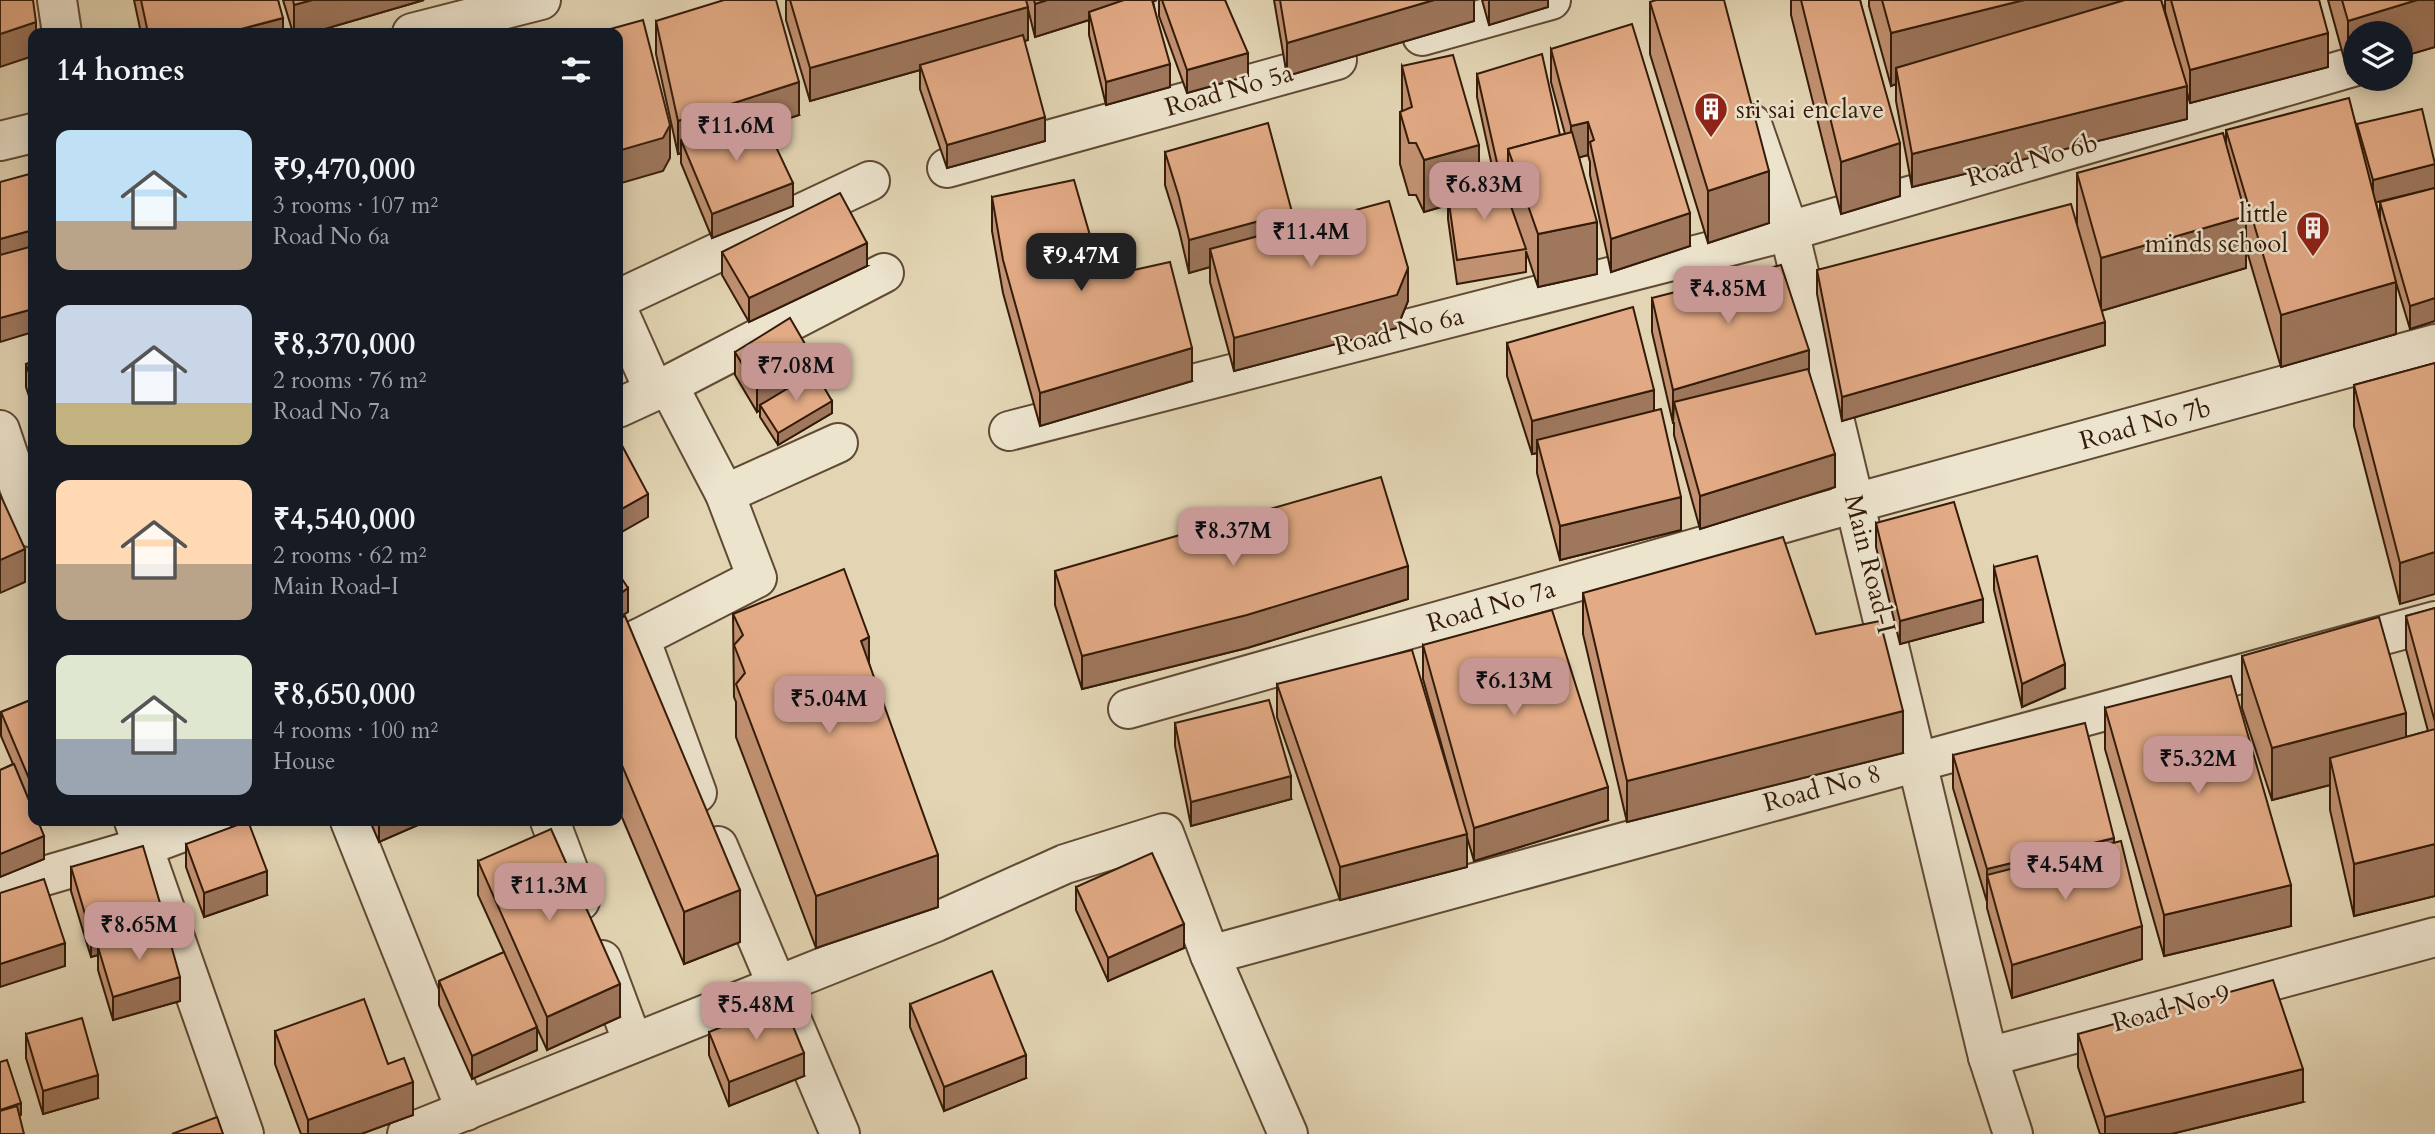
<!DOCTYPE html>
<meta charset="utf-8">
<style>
body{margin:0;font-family:Cardo,serif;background:#242831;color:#f1f3f6;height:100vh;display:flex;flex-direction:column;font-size:26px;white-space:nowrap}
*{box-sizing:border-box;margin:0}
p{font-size:23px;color:#9ea1a6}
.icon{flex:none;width:38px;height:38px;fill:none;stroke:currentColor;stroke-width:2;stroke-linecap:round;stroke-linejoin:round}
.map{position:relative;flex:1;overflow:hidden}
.sheet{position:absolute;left:28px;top:28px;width:595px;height:798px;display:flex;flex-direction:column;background:#171b24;border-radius:14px;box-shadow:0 4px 18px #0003}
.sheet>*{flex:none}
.fabs{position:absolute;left:2343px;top:21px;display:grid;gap:14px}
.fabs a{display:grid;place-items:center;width:70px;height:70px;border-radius:50%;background:#171b24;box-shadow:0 4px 18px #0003;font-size:35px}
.price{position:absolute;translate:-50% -60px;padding:0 16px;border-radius:14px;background:#c59692;color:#111;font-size:23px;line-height:46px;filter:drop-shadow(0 2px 4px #0008)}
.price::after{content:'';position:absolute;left:50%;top:42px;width:21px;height:16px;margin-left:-10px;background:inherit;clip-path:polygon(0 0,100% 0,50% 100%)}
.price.current{background:#222;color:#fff}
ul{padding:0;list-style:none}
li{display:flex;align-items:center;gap:21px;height:175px;padding:0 28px}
li span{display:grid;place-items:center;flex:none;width:196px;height:140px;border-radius:14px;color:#555}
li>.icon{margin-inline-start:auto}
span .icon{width:84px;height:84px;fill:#fffc;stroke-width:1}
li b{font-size:30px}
h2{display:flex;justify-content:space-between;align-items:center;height:84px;padding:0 28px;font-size:30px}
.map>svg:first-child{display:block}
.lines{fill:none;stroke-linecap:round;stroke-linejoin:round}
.street-casing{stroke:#604a34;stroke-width:42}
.street{stroke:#ede4ce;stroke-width:38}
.wall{fill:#c29272;stroke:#341b09;stroke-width:2;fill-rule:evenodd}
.shaded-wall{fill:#9e775d;stroke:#341b09;stroke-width:2}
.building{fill:#e2aa85;stroke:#341b09;stroke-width:2}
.labels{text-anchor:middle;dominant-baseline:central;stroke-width:5;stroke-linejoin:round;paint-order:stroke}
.street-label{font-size:26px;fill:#341b09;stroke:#ede4ce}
.poi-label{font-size:26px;fill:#341b09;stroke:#ede4ce;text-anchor:start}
</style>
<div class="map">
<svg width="2435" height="1134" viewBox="0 0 2435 1134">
<rect width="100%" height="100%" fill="#e3d5b4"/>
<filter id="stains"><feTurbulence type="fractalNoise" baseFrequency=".00286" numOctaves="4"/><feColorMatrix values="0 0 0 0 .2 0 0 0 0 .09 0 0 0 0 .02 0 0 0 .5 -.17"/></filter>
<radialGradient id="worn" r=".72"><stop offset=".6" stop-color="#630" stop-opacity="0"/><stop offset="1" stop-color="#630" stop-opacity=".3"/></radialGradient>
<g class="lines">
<g class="street-casing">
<g id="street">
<polyline points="57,0 62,33"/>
<polyline points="412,33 541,0"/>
<polyline points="1422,36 1551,0"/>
<polyline points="1752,124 1789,231 1988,1057 2013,1134"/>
<polyline points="0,141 33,133"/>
<polyline points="947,168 1337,60"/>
<polyline points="654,391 621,317 619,304 627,295 870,181"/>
<polyline points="618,408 668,385 884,273"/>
<polyline points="0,430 33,528"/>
<polyline points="1009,431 1789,231 2356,66"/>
<polyline points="725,494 838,443"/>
<polyline points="640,638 757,578 725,494 668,385"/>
<polyline points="618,647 640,638 697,793"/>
<polyline points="1128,709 1855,503 2435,344"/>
<polyline points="134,821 244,1134"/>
<polyline points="350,821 466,1111"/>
<polyline points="550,821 580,901"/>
<polyline points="718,846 840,1134"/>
<polyline points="0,889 143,847 212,821"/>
<polyline points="1210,955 2435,621"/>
<polyline points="602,960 633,1043"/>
<polyline points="1988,1057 2435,937"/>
<polyline points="407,1134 936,922 1065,864 1164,833 1210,955 1288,1134"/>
</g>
</g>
<use href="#street" class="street"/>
</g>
<g class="wall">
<polygon points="134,0 278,0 283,33 141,33"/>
<polygon points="283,0 424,0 311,33 293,33"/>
<polygon points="786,0 1157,0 1153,1 1170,87 1106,105 1089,35 1089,20 1035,37 1028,9 1028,40 1024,41 1045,141 947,168 920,89 920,70 810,101 786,20"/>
<polygon points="1159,0 1225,0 1248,76 1187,93 1159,16"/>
<polygon points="1274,0 1474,0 1474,21 1287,76"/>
<polygon points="1482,0 1548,0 1548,7 1489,25"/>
<polygon points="1791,0 1860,0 1900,196 1841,214 1791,15"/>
<polygon points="1869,0 2161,0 2173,40 2165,11 2165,0 2164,0 2319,0 2328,67 2190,103 2187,92 2187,119 1912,187 1896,101 1896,84 1891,86 1869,6"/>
<polygon points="2328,0 2435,0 2435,47 2401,57 2401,33 2356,33 2356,71 2348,73"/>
<polygon points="1650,2 1769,223 1708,243 1650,54"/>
<polygon points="656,21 799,115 766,126 793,206 712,238 681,163 681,153 678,154 656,54"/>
<path d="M1551 49 1690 246 1611 272 1590 175V162L1588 155 1579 157 1597 274 1538 287 1526 251V272L1457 284 1448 219V205L1424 212 1416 195H1409L1400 164V112L1402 111V66L1479 186 1495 180 1477 97V74L1560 135 1565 134 1551 82ZM1508 188V199L1505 189Z"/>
<polygon points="2357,124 2435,162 2435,188 2376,202 2380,220 2380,202 2435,188 2435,321 2410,329 2392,269 2396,334 2281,367 2246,248 2246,268 2101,311 2105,345 1842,421 1817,294 1817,270 2077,225 2077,173 2226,146 2226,130 2357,131"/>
<polygon points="1165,152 1292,227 1408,301 1397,328 1234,371 1210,282 1210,267 1189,273 1179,230 1165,185"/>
<polygon points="992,197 1192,381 1040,426 1003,293 992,231"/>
<polygon points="722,252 867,266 749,322 722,275"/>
<polygon points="1652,298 1809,372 1835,487 1700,529 1674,435 1674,423 1673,423 1652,332"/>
<polygon points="1507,343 1654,410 1681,530 1560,560 1537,473 1537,453 1532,454 1507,376"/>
<polygon points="735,352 812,374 832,413 778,445 760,417 760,410 757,412 735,375"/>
<polygon points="33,362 33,408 26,387 26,364"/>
<polygon points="2435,363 2400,604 2354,426 2354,385"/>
<polygon points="1876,523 1983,622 1900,644 1876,547"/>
<polygon points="1994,567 2065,688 2022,707 1994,590"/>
<polygon points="1055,571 1408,599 1247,648 1082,689 1055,605"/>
<polygon points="1583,593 1816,634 1903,753 1627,822 1583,634"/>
<polygon points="2435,608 2435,896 2354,916 2330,810 2330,785 2272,800 2242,708 2242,656 2406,737 2428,731 2406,649 2406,616"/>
<polygon points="733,614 869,663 938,907 816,948 736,737 736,702 734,697"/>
<polygon points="618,619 740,942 684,964 618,808"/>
<polygon points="1423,645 1608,820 1474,861 1467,837 1467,867 1340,900 1277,717 1277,684 1457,800 1423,679"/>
<polygon points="33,699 33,821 44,859 0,877 0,770 13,764 1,736 1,712"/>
<polygon points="2105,708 2291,926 2164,956 2105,749"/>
<polygon points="1175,723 1291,799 1191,826 1175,746"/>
<polygon points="1953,755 2114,843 2142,959 2012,998 1987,908 1987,902 1953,788"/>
<polygon points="370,821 427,821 379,842"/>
<polygon points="186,844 267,895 204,917 186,867"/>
<polygon points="478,861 620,1017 547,1050 537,1028 537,1050 472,1079 439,1005 439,981 504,952 478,895"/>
<polygon points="71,867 163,928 180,1001 113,1020 98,970 98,955 91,957 71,891"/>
<polygon points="1076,887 1184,948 1108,981 1076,910"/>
<polygon points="910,1004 1026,1078 944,1111 910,1027"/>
<polygon points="275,1031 388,1064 413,1115 361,1134 301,1134 275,1064"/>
<polygon points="709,1032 804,1076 729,1106 709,1055"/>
<polygon points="26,1034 98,1098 43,1114 26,1058"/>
<polygon points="2078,1034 2303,1102 2171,1134 2100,1134 2078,1067"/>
</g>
<g class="shaded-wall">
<polygon points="312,0 424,0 311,33 294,33 294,5"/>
<polygon points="1047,0 1157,0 1091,20 1089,12 1089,20 1035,37 1035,4"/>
<polygon points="1434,0 1474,0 1474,21 1287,76 1287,43"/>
<polygon points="1489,0 1548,0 1548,7 1489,25"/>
<polygon points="2024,0 2158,0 1896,68 1896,84 1891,86 1891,33"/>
<polygon points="2417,0 2435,0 2435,47 2401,57 2401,33 2356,33 2356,71 2348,73 2348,21"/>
<polygon points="1028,7 1028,40 922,70 920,65 920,70 810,101 810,68"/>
<polygon points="283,18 283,33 226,33"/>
<polygon points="36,22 36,33 33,33 33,56 0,67 0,34"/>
<polygon points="2328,33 2328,67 2190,103 2190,70"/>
<polygon points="1248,53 1248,76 1187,93 1187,70"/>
<polygon points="1170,64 1170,87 1106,105 1106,82"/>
<polygon points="799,82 799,115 686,151 681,140 681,153 678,154 678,121"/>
<polygon points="2187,86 2187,119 1912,187 1912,154"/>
<polygon points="1045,117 1045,141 947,168 947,145"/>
<polygon points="1588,122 1588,155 1571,160 1571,126"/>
<polygon points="670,125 670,158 663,171 618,184 618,151"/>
<polygon points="1900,143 1900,196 1841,214 1841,162"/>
<polygon points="1479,145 1479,197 1448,196 1448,205 1424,212 1424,160"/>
<polygon points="2435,164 2435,188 2373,203 2373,180"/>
<polygon points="1769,171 1769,223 1708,243 1708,191"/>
<polygon points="793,183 793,206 712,238 712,214"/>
<polygon points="1292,212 1292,245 1210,249 1210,267 1189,273 1189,240"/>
<polygon points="1690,213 1690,246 1611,272 1611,239"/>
<polygon points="2246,216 2246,268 2101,311 2101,258"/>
<polygon points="1597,222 1597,274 1538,287 1538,234"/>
<polygon points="33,230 33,254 0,262 0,239"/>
<polygon points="867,243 867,266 749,322 749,298"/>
<polygon points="1408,268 1408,301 1397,328 1234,371 1234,338"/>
<polygon points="2396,282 2396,334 2281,367 2281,315"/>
<polygon points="2435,298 2435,321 2410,329 2410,306"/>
<polygon points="33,309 33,332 0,342 0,318"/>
<polygon points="2105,322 2105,345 1842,421 1842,397"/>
<polygon points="1192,348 1192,381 1040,426 1040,393"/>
<polygon points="1809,350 1809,383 1674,402 1673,423 1673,390"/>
<polygon points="812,356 812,380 760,405 760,410 757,412 757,389"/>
<polygon points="1654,390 1654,423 1537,440 1537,453 1532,454 1532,421"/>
<polygon points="832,401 832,413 778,445 778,433"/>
<polygon points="1835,454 1835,487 1700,529 1700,496"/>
<polygon points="648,494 648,517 618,534 618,511"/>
<polygon points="1681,497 1681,530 1560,560 1560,526"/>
<polygon points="25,549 25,582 0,593 0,560"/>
<polygon points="2435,552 2435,594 2400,604 2400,563"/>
<polygon points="1408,566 1408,599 1247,648 1082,689 1082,656"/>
<polygon points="628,588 628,612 618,618 618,595"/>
<polygon points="1983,599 1983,622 1900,644 1900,621"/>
<polygon points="869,637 869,689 861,641"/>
<polygon points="2065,664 2065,688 2022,707 2022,684"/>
<polygon points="1903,711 1903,753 1627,822 1627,781"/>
<polygon points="2406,713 2406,765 2330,758 2330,785 2272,800 2272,748"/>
<polygon points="1291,776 1291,799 1191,826 1191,802"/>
<polygon points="1608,787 1608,820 1474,861 1474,828"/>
<polygon points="379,821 427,821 379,842"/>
<polygon points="1467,834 1467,867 1340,900 1340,867"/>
<polygon points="44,836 44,859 0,877 0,854"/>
<polygon points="2114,838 2114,871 1987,875 1987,902 1987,869"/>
<polygon points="2435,844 2435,896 2354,916 2354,864"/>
<polygon points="938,855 938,907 816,948 816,896"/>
<polygon points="267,871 267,895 204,917 204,893"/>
<polygon points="2291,885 2291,926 2164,956 2164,915"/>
<polygon points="740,890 740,942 684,964 684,912"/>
<polygon points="163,913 163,936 98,947 98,955 91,957 91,934"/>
<polygon points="1184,924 1184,948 1108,981 1108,958"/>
<polygon points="2142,926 2142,959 2012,998 2012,965"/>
<polygon points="65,943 65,966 0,987 0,964"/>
<polygon points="180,977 180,1001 113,1020 113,997"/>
<polygon points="620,984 620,1017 547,1050 547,1017"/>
<polygon points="537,1027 537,1050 472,1079 472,1056"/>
<polygon points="804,1053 804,1076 729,1106 729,1082"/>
<polygon points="1026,1055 1026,1078 944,1111 944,1087"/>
<polygon points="2303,1069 2303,1102 2171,1134 2105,1134 2105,1117"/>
<polygon points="98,1075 98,1098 43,1114 43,1091"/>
<polygon points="413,1082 413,1115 361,1134 308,1134 308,1120"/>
<polygon points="21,1103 21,1115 0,1122 0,1110"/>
</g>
<g class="building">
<polygon points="0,0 33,0 36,22 0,34"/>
<polygon points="141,0 278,0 283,18 226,33 148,33"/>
<polygon points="293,0 312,0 294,5"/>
<polygon points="724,0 776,0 799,82 678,121 656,21"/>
<polygon points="790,0 1026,0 1028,7 810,68"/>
<polygon points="1034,0 1047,0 1035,4"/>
<polygon points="1124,0 1152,0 1170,64 1106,82 1089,12"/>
<polygon points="1162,0 1225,0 1248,53 1187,70"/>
<polygon points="1280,0 1434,0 1287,43"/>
<polygon points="1656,0 1724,0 1769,171 1708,191 1650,2"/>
<polygon points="1801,0 1860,0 1900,143 1841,162"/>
<polygon points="1882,0 2024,0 1891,33"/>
<polygon points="2125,0 2161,0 2187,86 1912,154 1896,68"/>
<polygon points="2171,0 2319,0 2328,33 2190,70"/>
<polygon points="2342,0 2417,0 2348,21"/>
<polygon points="643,20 670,125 663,138 618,151 618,33 596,33"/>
<polygon points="1632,24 1690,213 1611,239 1590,142 1594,140 1588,122 1571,126 1551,49"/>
<polygon points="1023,35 1045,117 947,145 920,65"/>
<polygon points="1542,54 1560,135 1508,149 1508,165 1498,167 1477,74"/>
<polygon points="1453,55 1479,145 1424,160 1416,143 1409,143 1400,112 1412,107 1402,66"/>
<polygon points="2349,98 2396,282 2281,315 2226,130"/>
<polygon points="2422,109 2435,164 2373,180 2357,124"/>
<polygon points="760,113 793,183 712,214 681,140"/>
<polygon points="1268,123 1292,212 1189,240 1179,197 1165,152"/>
<polygon points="1572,132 1597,222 1538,234 1508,149"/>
<polygon points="2223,133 2246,216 2101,258 2077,173"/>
<polygon points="33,173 33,230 0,239 0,182"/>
<polygon points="1501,178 1526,249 1457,260 1448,196"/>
<polygon points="1074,180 1102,277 1170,262 1192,348 1040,393 1003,260 992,197"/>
<polygon points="2435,188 2435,298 2410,306 2380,202"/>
<polygon points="840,193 867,243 749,298 722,252"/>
<polygon points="1389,201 1408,268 1397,295 1234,338 1210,249"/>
<polygon points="2071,204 2105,322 1842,397 1817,270"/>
<polygon points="33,246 33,309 0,318 0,255"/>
<polygon points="1781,265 1809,350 1673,390 1652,298"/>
<polygon points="1633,307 1654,390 1532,421 1507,343"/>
<polygon points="790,318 812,356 757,389 735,352"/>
<polygon points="33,362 33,385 26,364"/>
<polygon points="2435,363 2435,552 2400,563 2354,385"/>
<polygon points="1808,369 1835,454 1700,496 1674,402"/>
<polygon points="815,372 832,401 778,433 760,405"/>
<polygon points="1661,409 1681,497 1560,526 1537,440"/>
<polygon points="618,438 648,494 618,511"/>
<polygon points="1381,477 1408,566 1247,615 1082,656 1055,571"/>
<polygon points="0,494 25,549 0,560"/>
<polygon points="1954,502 1983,599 1900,621 1876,523"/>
<polygon points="1783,537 1816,634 1880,621 1903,711 1627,781 1583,593"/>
<polygon points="2037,556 2065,664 2022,684 1994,567"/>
<polygon points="844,569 869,637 861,641 938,855 816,896 736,684 745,673 734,645 743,635 733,614"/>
<polygon points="618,573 628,588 618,595"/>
<polygon points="2435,608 2435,722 2406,616"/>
<polygon points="1552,610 1608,787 1474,828 1423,645"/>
<polygon points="625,616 740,890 684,912 618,756 618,619"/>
<polygon points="2379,617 2406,713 2272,748 2242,656"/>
<polygon points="1412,650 1467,834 1340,867 1277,684"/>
<polygon points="2231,676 2291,885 2164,915 2105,708"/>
<polygon points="33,699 33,788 1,712"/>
<polygon points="1269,700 1291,776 1191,802 1175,723"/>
<polygon points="2085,723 2114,838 1987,869 1953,755"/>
<polygon points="2435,729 2435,844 2354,864 2330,758"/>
<polygon points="14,764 33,810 33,821 38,821 44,836 0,854 0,770"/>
<polygon points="248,821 267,871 204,893 186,844"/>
<polygon points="551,829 620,984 547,1017 478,861"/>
<polygon points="2121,841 2142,926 2012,965 1987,875"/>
<polygon points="143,846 163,913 91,934 71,867"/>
<polygon points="1152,853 1184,924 1108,958 1076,887"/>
<polygon points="44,879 65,943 0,964 0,893"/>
<polygon points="166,927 180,977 113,997 98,947"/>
<polygon points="504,952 537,1027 472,1056 439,981"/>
<polygon points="992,971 1026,1055 944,1087 910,1004"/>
<polygon points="2273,980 2303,1069 2105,1117 2078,1034"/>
<polygon points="364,999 388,1064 404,1058 413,1082 308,1120 275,1031"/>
<polygon points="783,1002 804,1053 729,1082 709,1032"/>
<polygon points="82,1018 98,1075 43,1091 26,1034"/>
<polygon points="7,1060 21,1103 0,1110 0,1062"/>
<polygon points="17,1106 24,1134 0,1134 0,1111"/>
<polygon points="217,1117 223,1134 172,1134"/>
</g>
<defs>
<g id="building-pin" transform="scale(1.75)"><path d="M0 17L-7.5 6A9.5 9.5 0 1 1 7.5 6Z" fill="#8f2418" stroke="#ede4ce"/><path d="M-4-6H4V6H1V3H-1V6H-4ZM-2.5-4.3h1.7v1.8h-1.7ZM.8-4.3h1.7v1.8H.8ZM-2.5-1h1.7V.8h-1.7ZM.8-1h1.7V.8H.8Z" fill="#fff"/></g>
</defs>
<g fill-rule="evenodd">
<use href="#building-pin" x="1711" y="109"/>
<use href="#building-pin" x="2313" y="228"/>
</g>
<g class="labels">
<g class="street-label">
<text transform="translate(1229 90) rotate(-16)">Road No 5a</text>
<text transform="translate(2032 160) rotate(-16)">Road No 6b</text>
<text transform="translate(1399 331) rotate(-14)">Road No 6a</text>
<text transform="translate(2145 424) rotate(-15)">Road No 7b</text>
<text transform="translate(1870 564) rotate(76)">Main Road-I</text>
<text transform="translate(1491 606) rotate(-16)">Road No 7a</text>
<text transform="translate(1822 788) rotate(-15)">Road No 8</text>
<text transform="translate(2171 1008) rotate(-15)">Road No 9</text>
</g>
<g class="poi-label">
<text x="1736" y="109">sri sai enclave</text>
<text x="2288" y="213" text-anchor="end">little<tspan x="2288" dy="30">minds school</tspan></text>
</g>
</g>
<rect width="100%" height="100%" filter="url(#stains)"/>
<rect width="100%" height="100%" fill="url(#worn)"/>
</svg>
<div class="fabs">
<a><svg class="icon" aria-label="layers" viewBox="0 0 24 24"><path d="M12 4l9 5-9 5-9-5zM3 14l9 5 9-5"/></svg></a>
</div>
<b class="price" style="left:736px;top:163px">₹11.6M</b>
<b class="price" style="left:1484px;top:222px">₹6.83M</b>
<b class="price" style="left:1311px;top:269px">₹11.4M</b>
<b class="price current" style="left:1081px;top:293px">₹9.47M</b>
<b class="price" style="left:1728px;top:326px">₹4.85M</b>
<b class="price" style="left:796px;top:403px">₹7.08M</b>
<b class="price" style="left:1233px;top:568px">₹8.37M</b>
<b class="price" style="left:1514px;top:718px">₹6.13M</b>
<b class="price" style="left:829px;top:736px">₹5.04M</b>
<b class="price" style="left:2198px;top:796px">₹5.32M</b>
<b class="price" style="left:2065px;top:902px">₹4.54M</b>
<b class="price" style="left:549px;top:923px">₹11.3M</b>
<b class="price" style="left:139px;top:962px">₹8.65M</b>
<b class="price" style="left:756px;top:1042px">₹5.48M</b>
<section class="sheet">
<h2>14 homes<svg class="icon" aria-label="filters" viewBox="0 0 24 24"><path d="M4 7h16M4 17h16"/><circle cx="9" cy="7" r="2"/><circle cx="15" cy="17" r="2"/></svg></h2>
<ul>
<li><span style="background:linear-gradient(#bfe0f5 65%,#b9a48a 0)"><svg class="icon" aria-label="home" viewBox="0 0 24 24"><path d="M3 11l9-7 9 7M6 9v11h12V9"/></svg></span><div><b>₹9,470,000</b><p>3 rooms · 107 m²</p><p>Road No 6a</p></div></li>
<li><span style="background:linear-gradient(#c9d6e8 70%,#c2b280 0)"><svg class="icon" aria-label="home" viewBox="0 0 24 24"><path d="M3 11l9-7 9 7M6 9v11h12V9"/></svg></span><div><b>₹8,370,000</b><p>2 rooms · 76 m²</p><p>Road No 7a</p></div></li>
<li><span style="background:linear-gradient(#ffd9b3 60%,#b9a48a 0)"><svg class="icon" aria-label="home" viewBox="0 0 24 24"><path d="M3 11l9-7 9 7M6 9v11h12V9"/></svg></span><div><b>₹4,540,000</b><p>2 rooms · 62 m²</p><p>Main Road-I</p></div></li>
<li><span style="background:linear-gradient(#dfe7d0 60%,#9aa5b1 0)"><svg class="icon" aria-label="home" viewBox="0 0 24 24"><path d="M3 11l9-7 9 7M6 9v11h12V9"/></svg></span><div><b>₹8,650,000</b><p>4 rooms · 100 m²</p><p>House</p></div></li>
</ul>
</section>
</div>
